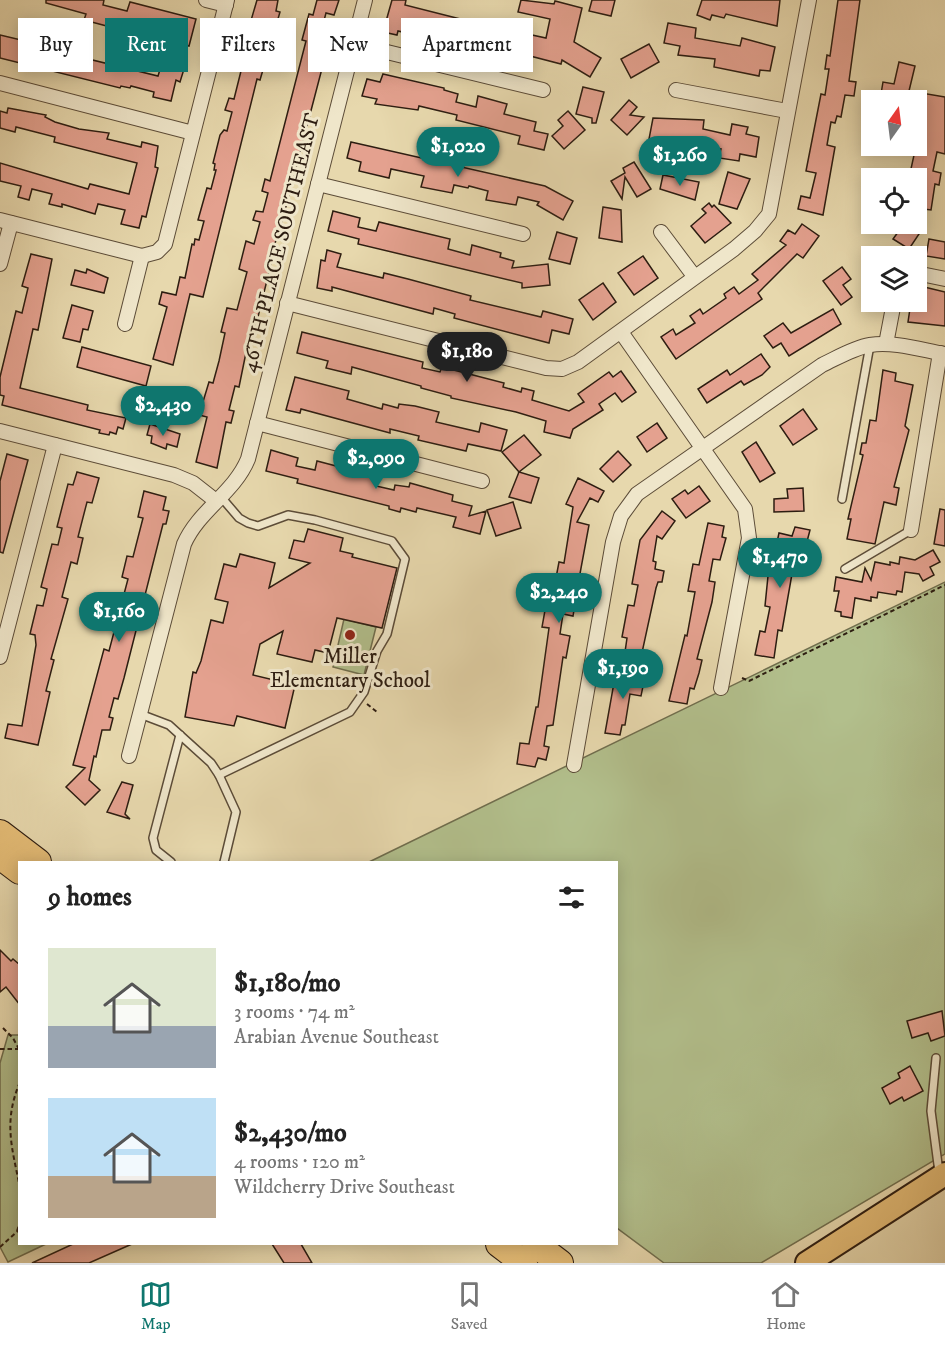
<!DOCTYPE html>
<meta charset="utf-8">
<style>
body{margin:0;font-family:"IM FELL DW Pica",serif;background:#f6f6f6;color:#222;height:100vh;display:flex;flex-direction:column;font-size:22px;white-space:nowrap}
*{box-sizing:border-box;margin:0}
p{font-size:20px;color:#767676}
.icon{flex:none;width:33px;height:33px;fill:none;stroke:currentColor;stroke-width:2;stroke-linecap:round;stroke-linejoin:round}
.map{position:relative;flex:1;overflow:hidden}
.drawer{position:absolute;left:18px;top:861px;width:600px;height:384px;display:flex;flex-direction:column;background:#fff;border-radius:0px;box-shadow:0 3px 15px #0003}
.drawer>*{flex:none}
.hud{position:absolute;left:18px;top:18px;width:600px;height:54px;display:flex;gap:12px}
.needle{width:39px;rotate:14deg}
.fabs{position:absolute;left:861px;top:90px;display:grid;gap:12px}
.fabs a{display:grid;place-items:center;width:66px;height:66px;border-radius:0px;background:#fff;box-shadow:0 3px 15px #0003;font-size:30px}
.price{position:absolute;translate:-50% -51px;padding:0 14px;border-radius:21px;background:#0f766e;color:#fff;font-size:20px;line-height:39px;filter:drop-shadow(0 2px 3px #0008)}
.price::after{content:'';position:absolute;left:50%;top:36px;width:18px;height:14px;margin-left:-9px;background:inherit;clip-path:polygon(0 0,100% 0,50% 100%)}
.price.current{background:#222;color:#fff}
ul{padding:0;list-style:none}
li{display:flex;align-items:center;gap:18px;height:150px;padding:0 30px}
li span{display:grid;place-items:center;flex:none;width:168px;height:120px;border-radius:0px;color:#555}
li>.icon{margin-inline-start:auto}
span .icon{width:72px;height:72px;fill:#fffc;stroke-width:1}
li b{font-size:26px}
h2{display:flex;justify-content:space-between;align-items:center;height:72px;padding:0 30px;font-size:26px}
.tag{padding:0 21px;border-radius:0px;background:#fff;box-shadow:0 3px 15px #0003;font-size:21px;line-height:54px}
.tag.current{background:#0f766e;color:#fff}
.tab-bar{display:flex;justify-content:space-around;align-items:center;height:84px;border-top:2px solid #e0e0e0;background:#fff;font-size:16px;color:#767676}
.tab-bar a{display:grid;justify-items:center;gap:3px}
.tab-bar .current{color:#0f766e}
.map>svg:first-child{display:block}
.green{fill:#b2bf8c;stroke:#706e4e;stroke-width:1.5}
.building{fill:#e4a18f;stroke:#2d1d11;stroke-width:1.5}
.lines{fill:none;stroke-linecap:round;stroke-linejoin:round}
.service-casing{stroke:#5c4c38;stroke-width:10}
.minor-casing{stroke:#5c4c38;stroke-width:16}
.primary-casing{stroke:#2d1d11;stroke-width:26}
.motorway-casing{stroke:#2d1d11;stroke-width:28}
.path{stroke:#2d1d11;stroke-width:2;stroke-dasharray:4.5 3;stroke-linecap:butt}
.service{stroke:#efe6ca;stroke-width:7}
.minor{stroke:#efe6ca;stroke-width:14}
.primary{stroke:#e4bc76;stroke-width:22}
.motorway{stroke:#e4bc76;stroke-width:26}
.poi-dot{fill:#8f2418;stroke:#efe6ca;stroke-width:2}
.labels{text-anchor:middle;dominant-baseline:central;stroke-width:6;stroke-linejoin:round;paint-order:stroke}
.street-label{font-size:21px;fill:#2d1d11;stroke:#efe6ca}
.poi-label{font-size:21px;fill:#2d1d11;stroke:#efe6ca}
</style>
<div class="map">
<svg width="945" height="1263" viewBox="0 0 945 1263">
<rect width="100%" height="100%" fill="#e7d8ad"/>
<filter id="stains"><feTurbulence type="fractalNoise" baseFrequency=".00333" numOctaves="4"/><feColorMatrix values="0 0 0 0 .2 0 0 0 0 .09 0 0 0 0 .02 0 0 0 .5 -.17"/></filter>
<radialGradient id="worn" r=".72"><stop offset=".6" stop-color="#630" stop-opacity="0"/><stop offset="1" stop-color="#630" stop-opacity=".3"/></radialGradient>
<g class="green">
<polygon points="945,582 945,1154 761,1263 664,1263 617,1228 616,862 369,862"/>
<polygon points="344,619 376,627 364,675 333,667"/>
<polygon points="8,1035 19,1035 20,1244 46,1244 8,1262 0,1247 0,1063"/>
</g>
<g class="building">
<polygon points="46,0 104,0 103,5 127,11 130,2 196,19 189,46 172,42 174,34 156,30 155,33 119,24 118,29 84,20 86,14 46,3"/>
<polygon points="257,0 278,0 276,11 280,12 260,80 257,79 203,297 190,294 173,365 153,359 167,307 159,304 162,292 176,295 180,277 185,278 192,244 194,245 195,239 199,240 204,221 198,220 207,188 211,189 216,170 214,170 215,164 213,163 220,135 224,130 227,131 232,112 225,110 229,98 234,99 244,59 240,58"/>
<polygon points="317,0 339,0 334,15 326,13 321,32 331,34 284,214 269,263 271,264 255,329 251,328 239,387 235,386 229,410 234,411 231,423 226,422 217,468 196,462 207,417 199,415 209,382 213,383 219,361 225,333 221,332 227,308 237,310 247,272 239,269 246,241 254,244 260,222 253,220 256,211 263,212 268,193 262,191 265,179 270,181 306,41 302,40 309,14 313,15"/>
<polygon points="392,0 406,0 405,5 492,27 493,23 505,26 504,29 546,38 550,19 518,12 521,0 554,4 555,1 582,8 574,42 601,58 590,77 562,60 561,64 530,56 527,70 522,62 504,58 505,54 484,49 483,52 454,46 442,40 444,32 425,28 423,37 398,31 397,35 383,32"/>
<polygon points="592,0 615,0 611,16 589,11"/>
<polygon points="702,0 780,0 777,26 726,14 724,18 712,15 710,20 697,15"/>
<polygon points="838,0 860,0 849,81 856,82 854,96 845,95 841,117 837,116 835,123 831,122 827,145 835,147 823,215 798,209 801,196 810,198 816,173 806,171 821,94 825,95 829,69 825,69 827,55 830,56"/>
<polygon points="668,23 696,28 695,38 740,46 742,38 775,47 770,71 760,70 759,76 714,67 715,59 678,55 680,46 664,43"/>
<polygon points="0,35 38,44 36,50 75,59 76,56 158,76 162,63 184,69 180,82 176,80 171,101 153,97 154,92 131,86 130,88 121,86 120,88 0,58"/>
<polygon points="649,44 659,62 631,78 621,59"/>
<polygon points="899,62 915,66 909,91 945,97 945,154 937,152 933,171 941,173 939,185 935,184 931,210 916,208 916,178 909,178 916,146 919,100 880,100 883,82 894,84"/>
<polygon points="383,74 444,88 444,90 458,94 456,102 476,107 478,96 507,104 504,114 536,122 534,131 548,134 544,150 518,144 520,136 456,120 457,115 419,106 418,110 375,104 377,99 362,96 367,79 380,82"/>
<polygon points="583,87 604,92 596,123 592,123 592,118 576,114"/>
<polygon points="629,100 637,107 630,115 644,117 627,135 611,120"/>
<polygon points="8,108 46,115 45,117 55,122 79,129 109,133 107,139 141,147 142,142 158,146 155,167 158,168 151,196 146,217 142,216 139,228 121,224 125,210 98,204 95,214 62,204 62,207 49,204 52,194 32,189 29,200 18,197 21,186 0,181 0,163 88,189 90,184 129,194 137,163 54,142 55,137 16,127 15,132 0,128 0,111 7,113"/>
<polygon points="568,111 585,130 564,149 552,136 563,126 558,120"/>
<polygon points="653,118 704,120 703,129 730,135 732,124 748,127 746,134 759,137 756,157 740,154 739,161 719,158 721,149 649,139"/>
<polygon points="351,142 545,186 573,201 563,220 537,205 539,202 518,197 516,205 486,200 488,191 469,186 468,188 454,185 452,193 421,187 424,176 391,169 389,178 359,171 361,162 347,158"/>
<polygon points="634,162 651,189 637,197 625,177 622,199 611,181 625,173 623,168"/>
<polygon points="728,172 750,179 737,209 719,204"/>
<polygon points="663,175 699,182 695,200 660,189"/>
<polygon points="709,203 712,207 714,205 731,223 705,243 691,226 706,213 702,209"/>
<polygon points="603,207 621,210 622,242 599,238"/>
<polygon points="333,211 360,218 358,227 376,231 379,222 450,239 448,249 470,255 472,245 501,253 500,257 514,261 512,268 548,264 550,285 522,288 522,283 358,244 359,239 328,231"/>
<polygon points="802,224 819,236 803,258 797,254 758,293 762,299 676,359 661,337 673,329 676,335 695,323 690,316 700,309 703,314 726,298 724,294 734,287 739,294 758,280 752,274 786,245 780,241 788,230 795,234"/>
<polygon points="909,224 916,224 923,228 909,249 893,239 901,228 904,231"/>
<polygon points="557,232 577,238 570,264 549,259"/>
<polygon points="929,239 945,242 945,259 926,256"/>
<polygon points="327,250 341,254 337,267 383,278 384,273 408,279 471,296 470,300 541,317 543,311 573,319 569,334 552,330 549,343 454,318 455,314 434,308 433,314 332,287 332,291 317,288 321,260 325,261"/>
<polygon points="31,254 52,259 38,330 33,329 20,388 88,405 87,410 126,418 123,429 118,427 116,434 110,432 109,435 99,433 100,430 2,405 4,396 0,395 0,377 16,311 22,313 28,288 22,286"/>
<polygon points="643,256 658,278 634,295 618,273"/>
<polygon points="842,267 851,279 843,285 852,297 841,305 823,281"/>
<polygon points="87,269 108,278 104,293 71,285 75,270 86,273"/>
<polygon points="603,283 616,302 593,320 579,300"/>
<polygon points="916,285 945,292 945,326 908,322 911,302 916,302"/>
<polygon points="72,305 93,311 88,330 83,329 80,342 63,338"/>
<polygon points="833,309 841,324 789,356 781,343 773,348 764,336 783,323 791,333"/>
<polygon points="302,332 423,362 422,368 440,372 442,367 504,383 503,387 521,392 522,388 534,391 532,400 569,411 584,402 578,394 609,372 613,377 621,371 636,392 622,402 615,393 599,404 603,410 573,429 570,438 544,432 546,421 516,412 451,398 451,396 421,388 421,386 352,367 351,374 326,368 328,361 297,353"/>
<polygon points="82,347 151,366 146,386 77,367"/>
<polygon points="761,354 770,367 762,375 744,385 741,381 707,403 698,389 727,370 730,375"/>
<polygon points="883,370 896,373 895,381 913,385 905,426 909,430 894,487 899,488 896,505 884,502 875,544 847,539 851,519 848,519 863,455 860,454 862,443 866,443 870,420 876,421"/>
<polygon points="295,377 349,391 347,399 382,409 383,404 398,408 399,404 415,406 439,412 436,422 479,432 481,423 507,430 501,451 468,444 466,451 418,440 419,436 390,429 390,433 301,409 300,413 286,410"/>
<polygon points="803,409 817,429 793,445 780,426"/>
<polygon points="657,423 667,438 647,452 637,437"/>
<polygon points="150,424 180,434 177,447 167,444 166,449 151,443 152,436 147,435"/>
<polygon points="524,435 541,455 519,472 539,478 531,503 509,497 519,472 502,452"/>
<polygon points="756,442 775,473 760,482 742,452"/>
<polygon points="271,450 298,458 296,466 315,470 317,461 378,477 376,486 394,490 395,485 409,487 410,483 453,495 452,501 472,506 469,516 486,511 480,534 453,527 456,517 417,508 416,512 401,508 400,512 389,509 389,506 297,483 298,479 266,471"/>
<polygon points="618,451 631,465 613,482 600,469"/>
<polygon points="7,454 28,460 3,553 0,552 0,481"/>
<polygon points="77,472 99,478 92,503 87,502 78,537 83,538 77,564 71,562 62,597 68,599 51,659 54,660 46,691 50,692 38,745 5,738 8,724 22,726 36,645 35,635 30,634 37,605 43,606 47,589 41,587 52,544 58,545 62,528 57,527 68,484 73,485"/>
<polygon points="578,478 604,491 598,502 590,498 577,522 589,525 579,579 575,578 571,603 575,604 573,616 563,614 560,634 570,636 566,658 563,657 553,725 547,726 544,746 549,747 546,760 538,758 535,767 517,764 520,743 529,744 536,707 538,707 549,628 542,627 547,599 552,599 559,562 564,563 573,507 566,504"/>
<polygon points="699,486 710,501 686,518 672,499 685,490 688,494"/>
<polygon points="803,488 804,511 774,512 774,499 788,498 787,489"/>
<polygon points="144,491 166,497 163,510 169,511 166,524 163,524 124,678 118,699 114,698 109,717 113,718 110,730 102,730 96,757 94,756 89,780 100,790 85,805 66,787 85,768 73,765 104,649 109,651 128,579 122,577 127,556 133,557 143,518 138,517"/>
<polygon points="513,502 521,528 496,536 487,510"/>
<polygon points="940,509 945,510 945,546 934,544"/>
<polygon points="662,511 675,521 662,539 657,536 653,561 656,562 655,569 664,571 662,582 658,582 656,588 640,662 624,659 627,638 622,637 628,605 634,606 638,585 632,584 640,540"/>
<polygon points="708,523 724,526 722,537 726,538 720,560 713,559 709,581 715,582 712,602 697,659 702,660 699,673 694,689 690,688 687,704 669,701 685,635 687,636 695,592 688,591 693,564 699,565"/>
<polygon points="795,527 810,530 804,553 796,551 782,631 778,630 774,658 755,655 760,631 765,632 770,607 765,606 769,566 777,567 781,548 776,547 779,533 792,536"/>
<polygon points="308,529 343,538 340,551 353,554 352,557 397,568 382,628 337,618 328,653 315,650 312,662 277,654 283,631 260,644 253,675 295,685 285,728 237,716 234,726 185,717 193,672 196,673 201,661 211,620 223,623 228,602 215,599 224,564 236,567 240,554 275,563 269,588 310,563 289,558 294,540 304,542"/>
<polygon points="933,550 940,562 930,567 934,575 923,581 919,574 905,572 902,592 897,591 896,595 878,592 877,598 871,597 871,601 855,598 852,618 841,616 841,612 835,611 839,591 834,591 836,577 862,582 865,568 871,580 875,562 890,565 890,562 899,564 900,557 915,560"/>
<polygon points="630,670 646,672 641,696 630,694 625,725 622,725 620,735 605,733 615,677 629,679"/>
<polygon points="122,782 133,785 125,814 130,819 107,812"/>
<polygon points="0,950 11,961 13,959 20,965 20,1005 6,987 0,992"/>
<polygon points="942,1011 945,1036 931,1041 928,1033 912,1038 907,1021"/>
<polygon points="910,1066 923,1091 904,1101 902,1097 890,1104 882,1088 900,1078 898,1073"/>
<polygon points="73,1244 132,1244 89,1263 32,1263"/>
<polygon points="272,1244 301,1244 312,1263 284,1263"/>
</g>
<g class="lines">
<g class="service-casing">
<g id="service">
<polyline points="842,499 870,345"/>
<polyline points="845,569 911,530"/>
<polyline points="140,714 169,725 211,763 219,775 236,812 224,862"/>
<polyline points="219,775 350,712 364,692 377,651 387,634 405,559 392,541 315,520 288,515 258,526 248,523 239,518 221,497"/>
<polyline points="171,862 156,850 153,838 180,735"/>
<polyline points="936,1058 931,1111 939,1172"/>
</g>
</g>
<g class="minor-casing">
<g id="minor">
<polyline points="206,0 226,5"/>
<polyline points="354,44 543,90"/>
<polyline points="0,83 193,133"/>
<polyline points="676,90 787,111"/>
<polyline points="318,184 523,234"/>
<polyline points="0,220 142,256"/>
<polyline points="661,232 694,276"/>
<polyline points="142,256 157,252 165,244 227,0"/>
<polyline points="0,264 11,223"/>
<polyline points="916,273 945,279"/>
<polyline points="287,303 546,368 562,369 578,362 734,249 755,231 769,214 809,0"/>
<polyline points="125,324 142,256"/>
<polyline points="621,332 745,509 749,538 721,688"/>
<polyline points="886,344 894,302"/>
<polyline points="257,423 482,481"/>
<polyline points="0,431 174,475 193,483 216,501"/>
<polyline points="911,530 940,353"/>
<polyline points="0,657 55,445"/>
<path d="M129 756 184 544C199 510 234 493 248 459L365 0"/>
<path d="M574 765 613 542 621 516 637 494 822 365C837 358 853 348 870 345 893 341 922 350 945 354"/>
</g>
</g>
<g class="primary-casing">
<polyline id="primary" points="807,1263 945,1174"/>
</g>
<g class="motorway-casing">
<g id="motorway">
<polyline points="0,833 38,862"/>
<polyline points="0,856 20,871"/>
<polyline points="499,1244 524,1263"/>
<polyline points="535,1244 560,1263"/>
</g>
</g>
<g class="path">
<polyline points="742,678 749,681 945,585"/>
<polyline points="367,704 377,712"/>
<polyline points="3,1028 13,1038 20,1051"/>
<polyline points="0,1049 18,1049"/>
<path d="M20 1082C3 1122 12 1147 20 1188"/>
<polyline points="17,1231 20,1222"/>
<polyline points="0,1247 20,1229"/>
</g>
<use href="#service" class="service"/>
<use href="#minor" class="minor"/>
<use href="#primary" class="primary"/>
<use href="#motorway" class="motorway"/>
</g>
<circle class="poi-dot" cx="350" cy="635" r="6"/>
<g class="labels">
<g class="street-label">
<text transform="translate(281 243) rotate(-76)">46TH PLACE SOUTHEAST</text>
</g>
<g class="poi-label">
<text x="350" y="657">Miller<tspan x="350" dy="24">Elementary School</tspan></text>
</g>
</g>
<rect width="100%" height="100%" filter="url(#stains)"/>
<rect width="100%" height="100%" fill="url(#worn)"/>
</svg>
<div class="fabs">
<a><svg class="needle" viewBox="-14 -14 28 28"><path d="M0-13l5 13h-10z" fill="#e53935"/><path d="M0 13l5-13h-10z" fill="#767676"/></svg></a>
<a><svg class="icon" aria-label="locate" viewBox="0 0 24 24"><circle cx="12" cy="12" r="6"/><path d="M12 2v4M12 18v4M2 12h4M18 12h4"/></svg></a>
<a><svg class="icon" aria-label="layers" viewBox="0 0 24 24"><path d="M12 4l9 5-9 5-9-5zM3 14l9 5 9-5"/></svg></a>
</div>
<b class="price" style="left:458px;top:178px">$1,020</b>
<b class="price" style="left:680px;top:187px">$1,260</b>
<b class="price current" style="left:467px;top:383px">$1,180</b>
<b class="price" style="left:163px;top:437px">$2,430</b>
<b class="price" style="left:376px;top:490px">$2,090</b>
<b class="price" style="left:780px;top:589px">$1,470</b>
<b class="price" style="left:559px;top:624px">$2,240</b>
<b class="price" style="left:119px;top:643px">$1,160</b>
<b class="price" style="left:623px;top:700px">$1,190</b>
<div class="hud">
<a class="tag">Buy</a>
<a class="tag current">Rent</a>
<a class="tag">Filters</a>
<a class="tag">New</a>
<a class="tag">Apartment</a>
</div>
<section class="drawer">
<h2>9 homes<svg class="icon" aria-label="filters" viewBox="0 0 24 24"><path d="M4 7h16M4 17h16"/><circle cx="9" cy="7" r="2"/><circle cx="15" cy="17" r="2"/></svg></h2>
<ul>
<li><span style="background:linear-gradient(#dfe7d0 65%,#9aa5b1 0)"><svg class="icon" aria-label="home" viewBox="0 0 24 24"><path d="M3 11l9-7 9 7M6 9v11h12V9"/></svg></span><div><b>$1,180/mo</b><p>3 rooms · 74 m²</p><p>Arabian Avenue Southeast</p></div></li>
<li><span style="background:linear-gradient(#bfe0f5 65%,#b9a48a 0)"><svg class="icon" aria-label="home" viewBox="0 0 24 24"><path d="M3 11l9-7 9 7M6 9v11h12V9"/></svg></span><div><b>$2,430/mo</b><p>4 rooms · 120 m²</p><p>Wildcherry Drive Southeast</p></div></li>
</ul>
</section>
</div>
<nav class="tab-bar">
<a class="current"><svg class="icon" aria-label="map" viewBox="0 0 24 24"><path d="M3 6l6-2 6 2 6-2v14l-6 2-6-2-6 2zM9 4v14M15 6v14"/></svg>Map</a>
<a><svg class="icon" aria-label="saved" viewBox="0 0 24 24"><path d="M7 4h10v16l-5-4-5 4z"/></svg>Saved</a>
<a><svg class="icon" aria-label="home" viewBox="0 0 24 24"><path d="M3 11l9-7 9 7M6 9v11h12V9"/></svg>Home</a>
</nav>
